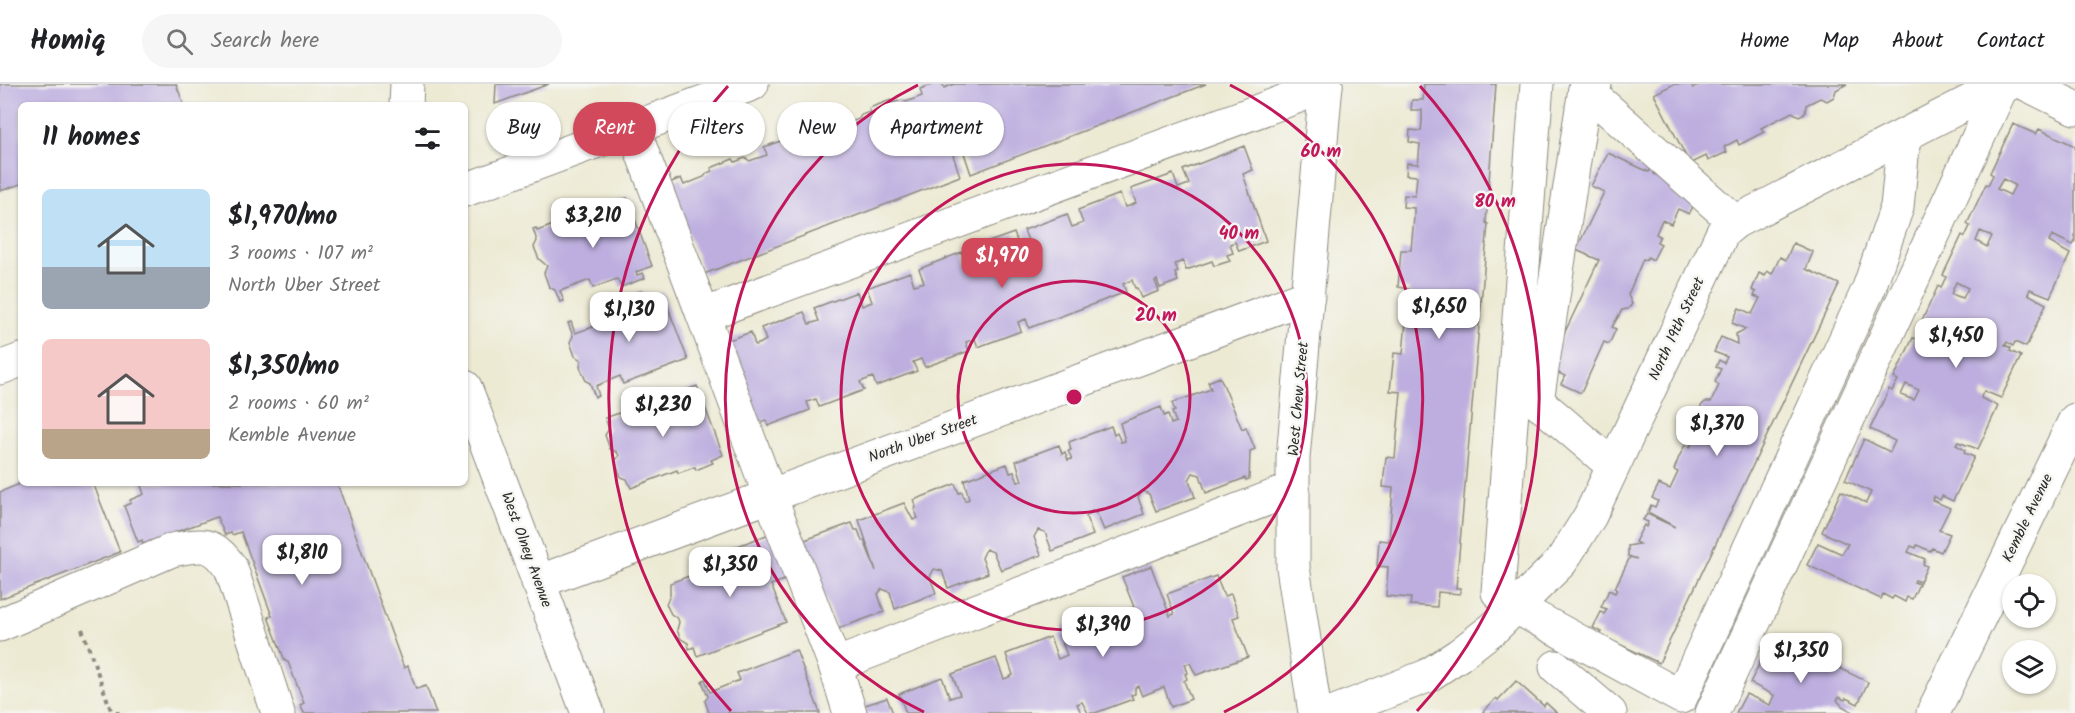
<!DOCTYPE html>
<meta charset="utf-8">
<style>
body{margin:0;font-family:Kalam,sans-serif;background:#f6f6f6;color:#202124;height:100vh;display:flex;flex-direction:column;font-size:22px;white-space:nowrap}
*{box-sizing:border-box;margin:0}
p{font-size:20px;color:#757577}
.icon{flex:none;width:33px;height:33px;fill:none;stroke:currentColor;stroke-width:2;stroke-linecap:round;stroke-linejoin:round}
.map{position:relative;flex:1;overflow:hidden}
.panel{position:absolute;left:18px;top:18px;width:450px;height:384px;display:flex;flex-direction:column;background:#fff;border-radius:9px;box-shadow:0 2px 4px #0004}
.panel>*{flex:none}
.guide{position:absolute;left:486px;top:18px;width:570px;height:54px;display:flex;gap:12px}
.tools{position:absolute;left:2002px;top:490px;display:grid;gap:12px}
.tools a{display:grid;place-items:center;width:54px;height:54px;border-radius:50%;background:#fff;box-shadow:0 2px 4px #0004;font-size:30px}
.price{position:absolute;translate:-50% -51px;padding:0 14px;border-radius:12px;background:#fff;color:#222;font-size:20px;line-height:39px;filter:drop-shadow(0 2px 3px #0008)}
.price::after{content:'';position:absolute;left:50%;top:36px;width:18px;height:14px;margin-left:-9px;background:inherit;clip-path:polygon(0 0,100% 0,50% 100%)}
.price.active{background:#d1495b;color:#fff}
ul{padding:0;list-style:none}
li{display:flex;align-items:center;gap:18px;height:150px;padding:0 24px}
li span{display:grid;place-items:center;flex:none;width:168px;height:120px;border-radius:9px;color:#555}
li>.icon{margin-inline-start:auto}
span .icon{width:72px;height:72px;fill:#fffc;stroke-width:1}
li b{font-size:26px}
h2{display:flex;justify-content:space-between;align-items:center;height:72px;padding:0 24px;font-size:26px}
.pill{padding:0 21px;border-radius:27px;background:#fff;box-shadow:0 2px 4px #0004;font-size:21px;line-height:54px}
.pill.active{background:#d1495b;color:#fff}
header{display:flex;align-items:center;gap:36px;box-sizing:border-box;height:84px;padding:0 30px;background:#fff;border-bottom:2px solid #e0e0e0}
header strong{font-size:28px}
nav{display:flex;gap:33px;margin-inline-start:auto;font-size:21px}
.search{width:420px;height:54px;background:#f6f6f6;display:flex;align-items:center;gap:15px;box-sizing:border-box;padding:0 21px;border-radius:33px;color:#757577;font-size:22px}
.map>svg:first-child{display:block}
.building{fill:#bdaedf;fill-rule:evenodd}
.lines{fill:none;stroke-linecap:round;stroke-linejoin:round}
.minor-casing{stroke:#8c8a80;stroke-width:35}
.path{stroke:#8c8a80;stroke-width:4;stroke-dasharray:4.5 4.5;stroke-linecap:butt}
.minor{stroke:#fff;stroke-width:33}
.ring{fill:none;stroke:#c2185b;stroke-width:3}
.labels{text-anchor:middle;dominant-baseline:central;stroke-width:5;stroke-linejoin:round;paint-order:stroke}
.street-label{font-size:15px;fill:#2b2b2b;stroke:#f6f6f2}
.centre{fill:#c2185b;stroke:#f6f6f2;stroke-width:3}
.ring-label{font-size:18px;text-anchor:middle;font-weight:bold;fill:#c2185b;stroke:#f6f6f2;stroke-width:5;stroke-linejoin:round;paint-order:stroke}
</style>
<header>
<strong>Homiq</strong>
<div class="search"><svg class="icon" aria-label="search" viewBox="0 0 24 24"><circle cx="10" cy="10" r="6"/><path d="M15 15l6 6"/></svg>Search here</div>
<nav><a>Home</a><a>Map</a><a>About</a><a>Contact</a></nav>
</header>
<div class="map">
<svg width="2075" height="629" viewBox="0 0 2075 629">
<rect width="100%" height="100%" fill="#f6f6f2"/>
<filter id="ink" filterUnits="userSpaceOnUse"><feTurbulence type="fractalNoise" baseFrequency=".0167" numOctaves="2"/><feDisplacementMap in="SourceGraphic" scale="12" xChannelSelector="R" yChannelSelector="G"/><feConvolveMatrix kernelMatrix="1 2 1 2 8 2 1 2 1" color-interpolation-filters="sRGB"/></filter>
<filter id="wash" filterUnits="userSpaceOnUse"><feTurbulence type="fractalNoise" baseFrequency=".008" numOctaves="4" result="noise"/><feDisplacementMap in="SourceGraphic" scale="24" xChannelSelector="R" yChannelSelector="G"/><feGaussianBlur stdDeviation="1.35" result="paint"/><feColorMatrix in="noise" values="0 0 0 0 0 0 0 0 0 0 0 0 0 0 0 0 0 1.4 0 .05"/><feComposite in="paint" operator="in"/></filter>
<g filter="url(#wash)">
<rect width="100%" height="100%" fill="#edead4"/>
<g id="blocks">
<g class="building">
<polygon points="0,0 176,0 184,21 21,21 21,100 0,107"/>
<polygon points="496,0 549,0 495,20"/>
<polygon points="934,0 943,0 944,4 954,0 1206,0 971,90 963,66 955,65 953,71 960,92 704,190 669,99 681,94 684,101 704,93 707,89 712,87 711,84 733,75 735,78 745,74 750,77 752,76 767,71 764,63 786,55 789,62 805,56 816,52 814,45 837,36 840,42 859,35 861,31 870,28 869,24 891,16 892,19 902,16 906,18 922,12 920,5"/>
<polygon points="1424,0 1496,0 1486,139 1488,140 1456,504 1460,504 1460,510 1438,508 1437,523 1410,521 1411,514 1386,512 1388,483 1377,482 1379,456 1389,457 1393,404 1383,403 1384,391 1386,373 1395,374 1401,308 1390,307 1394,269 1403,270 1409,205 1398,203 1401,166 1411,166 1414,133 1414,124 1403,123 1404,111 1415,112 1417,92 1406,91 1407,79 1418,80 1419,71 1420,60 1409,58 1410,46 1421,47 1422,38 1422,26 1411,26 1412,16 1423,16"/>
<polygon points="1674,0 1691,0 1693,4 1701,0 1847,0 1836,6 1834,13 1827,17 1820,14 1806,21 1805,29 1799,32 1792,28 1761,44 1764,48 1739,61 1737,56 1724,63 1727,68 1708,77 1706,72 1690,80 1654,10"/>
<path d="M2013 40 2036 50 2039 45 2075 62V157L2073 161 2052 151 2049 158 2070 170 2050 213 2030 205 2028 210 2046 220 2026 263 2015 258 2013 262 2007 258 2005 261 2011 264 2010 267 2021 272 2001 314 1984 307 1982 310 1981 314 1998 322 1978 365 1958 358 1956 361 1965 366 1964 369 1974 373 1953 417 1942 412 1940 416 1934 412 1932 416 1950 424 1939 446 1950 450 1941 468 1932 464 1930 467 1917 461 1916 464 1911 462 1908 468 1925 475 1923 480 1927 482 1920 498 1915 496 1914 498 1919 500 1912 515 1907 513 1905 518 1894 512 1892 515 1883 510 1881 515 1807 481 1818 459 1842 470 1848 460 1822 448 1841 407 1866 419 1871 408 1845 396 1864 355 1890 368 1895 357 1870 345 1889 305 1892 307 1898 296 1894 294 1913 254 1917 255 1922 244 1919 243 1938 202 1941 204 1943 199 1946 193 1943 191 1962 151 1965 153 1970 142 1967 140 1986 100 1988 101 1993 91 1990 89ZM2003 95 2015 101 2010 111 1997 105ZM1980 147 1992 152 1987 163 1976 157ZM1956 198 1968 204 1963 214 1951 210ZM1932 250 1943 254 1938 265 1928 260ZM1906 300 1919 306 1914 316 1901 311Z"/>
<polygon points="1244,62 1253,86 1243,90 1266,157 1239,167 1235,158 1230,160 1233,169 1227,171 1230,177 1214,182 1212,177 1186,186 1183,177 1175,180 1178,188 1175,189 1178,197 1160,204 1157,196 1155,197 1159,207 1141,214 1137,204 1135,204 1132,196 1130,197 1123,200 1126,208 1029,244 1026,235 1018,238 1021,247 978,263 975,255 966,258 969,267 925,283 921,275 913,278 917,287 876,302 873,293 860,298 864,306 819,323 816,315 807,318 810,326 768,342 766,336 760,338 729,256 751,248 755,261 761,259 766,256 761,244 804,228 809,240 819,237 814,224 857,208 862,222 872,218 867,204 910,188 914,201 918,200 924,198 919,185 962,168 967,182 973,180 977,178 972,164 1014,149 1019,162 1029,159 1024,146 1067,130 1072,143 1083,139 1078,126 1120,110 1125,123 1129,122 1136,119 1131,105 1173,90 1178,104 1189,100 1183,86"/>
<polygon points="1608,69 1649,88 1652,83 1657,85 1654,90 1699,111 1689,130 1678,125 1671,140 1662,136 1656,150 1660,152 1657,158 1661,160 1653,176 1648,173 1646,176 1643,175 1628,211 1632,220 1628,225 1622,226 1612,243 1616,245 1609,260 1604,258 1581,309 1561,300 1565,292 1548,284 1599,176 1576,166 1604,108 1591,102"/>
<polygon points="627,114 652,182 636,188 637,191 643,189 645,194 621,203 617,195 593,204 590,196 560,207 564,217 560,218 555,206 549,203 544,189 547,182 539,175 534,163 537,157 533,145 536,144 537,147"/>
<polygon points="1793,159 1813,168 1806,185 1839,200 1659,579 1600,551 1602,548 1593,544 1601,528 1604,530 1607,525 1601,523 1609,506 1615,509 1617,505 1615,504 1630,473 1637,475 1628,472 1628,462 1639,460 1635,458 1644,441 1646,443 1648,438 1643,436 1647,430 1675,443 1648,428 1651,421 1655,423 1658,417 1652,414 1659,400 1670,405 1678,388 1674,386 1679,373 1685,361 1690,363 1705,332 1701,327 1701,322 1705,318 1711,318 1719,301 1715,298 1721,285 1716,283 1719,276 1724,279 1727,273 1714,268 1721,253 1737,260 1736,250 1746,245 1732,239 1739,224 1752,230 1760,214 1754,212 1756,208 1752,206 1759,189 1765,192 1767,187 1772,190 1780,173 1786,176"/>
<polygon points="642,207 645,214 662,208 688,276 623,300 620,292 596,302 599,312 595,313 590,299 586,297 580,283 581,276 575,272 570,258 573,252 568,239 571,238 575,249 599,241 596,232 638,217 635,209"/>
<polygon points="1220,293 1242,345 1246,343 1255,365 1250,367 1249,395 1246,396 1245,394 1206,409 1200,391 1193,389 1189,396 1195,413 1156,427 1149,410 1143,407 1138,413 1144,430 1104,446 1097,430 1092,427 1086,433 1093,451 1052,467 1045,448 1038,446 1034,453 1041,471 1001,486 993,468 986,465 982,474 988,489 948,504 942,487 934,485 930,493 936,509 895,525 890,508 882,505 878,510 884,528 837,545 802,457 852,439 855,446 858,446 862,457 864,456 876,487 859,436 904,419 913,436 918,434 914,425 916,424 914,416 955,400 959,409 962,408 965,417 969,415 964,396 1007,380 1010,389 1014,388 1018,398 1022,397 1016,377 1059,361 1062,370 1065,368 1068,376 1072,375 1068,367 1071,366 1069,358 1111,342 1114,351 1117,349 1121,358 1125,357 1120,339 1161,323 1164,332 1168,330 1171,340 1176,338 1172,328 1175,327 1172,319 1211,305 1208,298"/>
<polygon points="697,302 723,371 711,376 713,379 696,386 695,383 678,389 677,386 631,404 627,395 621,393 615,377 619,372 617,368 610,365 605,351 609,345 605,334 639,322 639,324"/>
<polygon points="22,399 93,399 120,468 0,515 0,408"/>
<polygon points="140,399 337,399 404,584 408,582 416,605 426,602 436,629 304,629 300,621 304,619 288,578 285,577 268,533 272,532 241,448 232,451 231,449 225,451 217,433 143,460 142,456 138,458 124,422 131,419 130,416 144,410"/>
<polygon points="772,449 790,494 771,501 786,538 697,572 694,563 689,565 688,559 681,555 677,546 679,538 678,535 671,530 666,520 670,511 670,499 700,488 702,492 732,480 727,466"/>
<polygon points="1151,482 1170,532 1174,530 1167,510 1216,492 1224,512 1231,510 1239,532 1233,534 1248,573 1196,591 1190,579 1185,580 1188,589 1185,590 1187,595 1184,597 1191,615 1171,623 1164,603 1142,612 1138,602 1135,604 1135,610 1131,611 1133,615 1095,629 1088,629 1082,618 1077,620 1081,629 906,629 899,610 942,593 950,614 956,612 960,611 952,590 996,574 1004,595 1009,593 1013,591 1006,570 1050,553 1058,575 1067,571 1059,551 1064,549 1062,543 1077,537 1079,543 1103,534 1111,555 1120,552 1112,531 1134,523 1122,493"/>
<polygon points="1773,552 1786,558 1782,565 1794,571 1798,564 1868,598 1858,620 1846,614 1845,616 1839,613 1837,616 1842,622 1855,629 1736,629 1746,610 1770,621 1774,611 1750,599"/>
<polygon points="796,566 820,629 709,629 705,617 708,612 702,597 705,595 710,608 740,596 737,589"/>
<polygon points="1516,597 1544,622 1546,619 1557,629 1482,629 1496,614 1498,616"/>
<polygon points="887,614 893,629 867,629 865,621"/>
</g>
</g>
</g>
<g filter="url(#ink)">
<use href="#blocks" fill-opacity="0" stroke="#8c8a80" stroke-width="1.5"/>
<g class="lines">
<g class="minor-casing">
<g id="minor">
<polyline points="1537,0 1498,508 1516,523 1681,613 1869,204 1897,123 1904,52"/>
<polyline points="1595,0 1585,5 1537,317 1613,382"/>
<polyline points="2026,0 2075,24"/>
<polyline points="1585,5 1735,138"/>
<polyline points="406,21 407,0"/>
<polyline points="633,44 703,231"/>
<polyline points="465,106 752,0"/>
<polyline points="0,284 21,276"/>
<polyline points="465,303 588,629"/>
<polyline points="1293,405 835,581 770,412 703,231 1326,2"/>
<polyline points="538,498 1308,212"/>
<path d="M0 541 172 466C202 460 213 457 231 484L278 629"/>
<polyline points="835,581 850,629"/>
<polyline points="1556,583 1610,629"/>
<polyline points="1315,629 1293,483 1293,374 1326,0"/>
<polyline points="1332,629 1427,592 1459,571 1495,543 1561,478 1590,432 1723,148 1735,138 2002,1 2009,0"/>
<polyline points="1712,629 2003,0"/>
<polyline points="1933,629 2075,336"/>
</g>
</g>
<g class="path">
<polyline points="82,545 112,629"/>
<polyline points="115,629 122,629"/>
</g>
<use href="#minor" class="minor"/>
</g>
</g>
<g class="ring">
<circle cx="1074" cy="313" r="116"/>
<circle cx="1074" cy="313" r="233"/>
<path d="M924 628A349 349 0 0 1 918 1M1230 1A349 349 0 0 1 1224 628"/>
<path d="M731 627A465 465 0 0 1 728 2M1420 2A465 465 0 0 1 1417 627"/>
</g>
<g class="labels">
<g class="street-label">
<text transform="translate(1677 245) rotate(-65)">North 19th Street</text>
<text transform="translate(1299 315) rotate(-85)">West Chew Street</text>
<text transform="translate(923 355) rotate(-20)">North Uber Street</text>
<text transform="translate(2028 434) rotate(-64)">Kemble Avenue</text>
<text transform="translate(526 466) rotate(70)">West Olney Avenue</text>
</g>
</g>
<circle cx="1074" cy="313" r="9" class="centre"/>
<g class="ring-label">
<text x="1321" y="73">60 m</text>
<text x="1495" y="123">80 m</text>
<text x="1239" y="155">40 m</text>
<text x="1156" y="237">20 m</text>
</g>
</svg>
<div class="tools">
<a><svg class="icon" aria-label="locate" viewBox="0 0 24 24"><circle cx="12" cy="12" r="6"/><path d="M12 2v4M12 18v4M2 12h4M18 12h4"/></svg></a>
<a><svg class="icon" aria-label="layers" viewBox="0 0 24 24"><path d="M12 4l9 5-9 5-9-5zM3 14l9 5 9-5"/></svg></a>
</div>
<b class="price" style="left:593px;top:165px">$3,210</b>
<b class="price active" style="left:1002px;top:205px">$1,970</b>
<b class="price" style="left:1439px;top:256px">$1,650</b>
<b class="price" style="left:629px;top:259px">$1,130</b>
<b class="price" style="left:1956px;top:285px">$1,450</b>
<b class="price" style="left:663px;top:354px">$1,230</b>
<b class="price" style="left:1717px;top:373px">$1,370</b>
<b class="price" style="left:302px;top:502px">$1,810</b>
<b class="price" style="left:730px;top:514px">$1,350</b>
<b class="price" style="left:1103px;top:574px">$1,390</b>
<b class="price" style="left:1801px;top:600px">$1,350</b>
<div class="guide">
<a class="pill">Buy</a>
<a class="pill active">Rent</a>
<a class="pill">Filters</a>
<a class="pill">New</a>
<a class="pill">Apartment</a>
</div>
<section class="panel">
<h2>11 homes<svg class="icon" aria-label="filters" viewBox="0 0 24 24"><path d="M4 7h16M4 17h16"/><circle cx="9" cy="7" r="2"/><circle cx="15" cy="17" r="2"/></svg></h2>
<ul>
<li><span style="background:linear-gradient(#bfe0f5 65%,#9aa5b1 0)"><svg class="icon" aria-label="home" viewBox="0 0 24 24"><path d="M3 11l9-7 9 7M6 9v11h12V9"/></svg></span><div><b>$1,970/mo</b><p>3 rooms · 107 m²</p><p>North Uber Street</p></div></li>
<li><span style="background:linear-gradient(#f6c9c9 75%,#b9a48a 0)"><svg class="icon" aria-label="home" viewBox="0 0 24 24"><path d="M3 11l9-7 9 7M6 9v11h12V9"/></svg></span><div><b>$1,350/mo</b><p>2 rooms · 60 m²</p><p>Kemble Avenue</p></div></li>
</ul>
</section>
</div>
